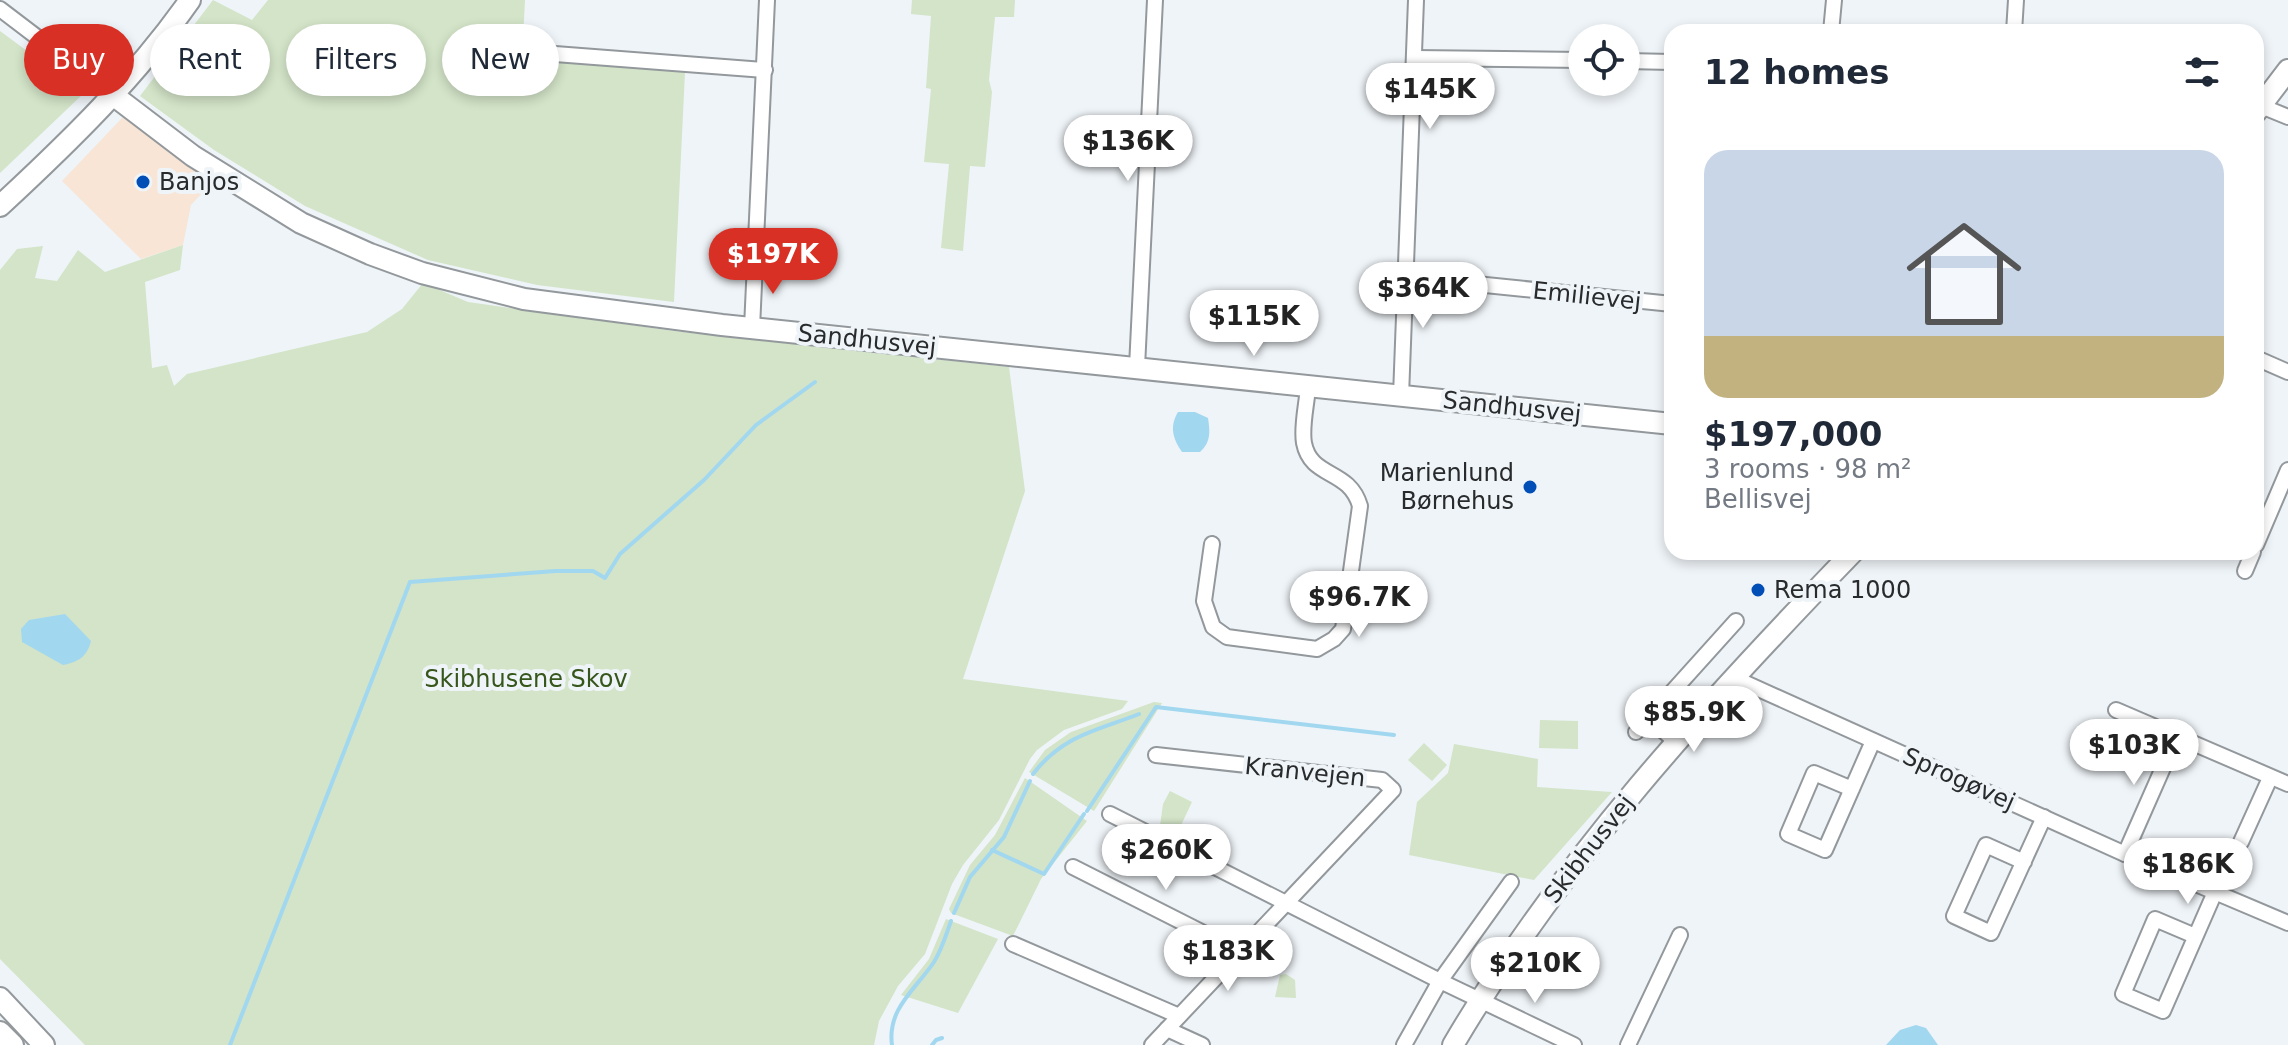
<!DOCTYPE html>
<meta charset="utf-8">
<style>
body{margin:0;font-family:"DejaVu Sans",sans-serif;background:#f2f2f3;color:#1f2937;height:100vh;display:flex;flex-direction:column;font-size:30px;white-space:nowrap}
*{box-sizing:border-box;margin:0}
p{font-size:26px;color:#747a83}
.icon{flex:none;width:44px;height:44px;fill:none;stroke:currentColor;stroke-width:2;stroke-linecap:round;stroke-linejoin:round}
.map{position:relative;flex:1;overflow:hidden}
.sheet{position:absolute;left:1664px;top:24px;width:600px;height:536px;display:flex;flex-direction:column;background:#fff;border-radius:24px;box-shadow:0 4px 12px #0003}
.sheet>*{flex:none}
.top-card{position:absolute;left:24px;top:24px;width:760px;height:72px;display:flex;gap:16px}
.tools{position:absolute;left:1568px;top:24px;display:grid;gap:16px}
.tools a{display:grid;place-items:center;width:72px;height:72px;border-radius:50%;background:#fff;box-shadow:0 4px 12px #0003;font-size:40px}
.price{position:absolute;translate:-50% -68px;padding:0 18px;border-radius:28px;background:#fff;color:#222;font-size:26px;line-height:52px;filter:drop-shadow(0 2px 4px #0008)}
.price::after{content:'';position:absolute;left:50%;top:48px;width:24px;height:18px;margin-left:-12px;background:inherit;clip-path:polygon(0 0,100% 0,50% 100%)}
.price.current{background:#d93025;color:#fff}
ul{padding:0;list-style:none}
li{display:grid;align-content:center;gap:16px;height:424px;padding:0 40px}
li span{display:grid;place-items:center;height:248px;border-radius:24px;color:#555}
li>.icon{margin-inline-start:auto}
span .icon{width:144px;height:144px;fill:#fffc;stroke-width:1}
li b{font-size:34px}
h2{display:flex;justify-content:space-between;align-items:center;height:96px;padding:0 40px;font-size:34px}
.tag{padding:0 28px;border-radius:36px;background:#fff;box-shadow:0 4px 12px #0003;font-size:28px;line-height:72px}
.tag.current{background:#d93025;color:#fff}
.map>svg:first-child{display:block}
.commercial{fill:#f8e5d5}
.green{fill:#d3e4c8}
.water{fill:#a2d7f0}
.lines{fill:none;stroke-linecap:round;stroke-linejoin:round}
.stream{stroke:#a2d7f0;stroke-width:4}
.street-casing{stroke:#93989c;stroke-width:18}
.secondary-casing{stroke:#93989c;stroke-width:24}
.street{stroke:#fff;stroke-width:14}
.secondary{stroke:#fff;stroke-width:20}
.poi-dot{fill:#014eb7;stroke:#eff4f8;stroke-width:3}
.labels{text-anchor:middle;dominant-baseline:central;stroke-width:8;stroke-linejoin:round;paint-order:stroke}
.poi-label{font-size:24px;fill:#282a2b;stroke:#eff4f8;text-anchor:start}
.street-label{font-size:24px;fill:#282a2b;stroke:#eff4f8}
.park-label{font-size:24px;fill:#36561b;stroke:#eff4f8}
</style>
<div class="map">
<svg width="2288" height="1045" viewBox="0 0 2288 1045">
<rect width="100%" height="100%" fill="#eff4f8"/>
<polygon class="commercial" points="124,116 213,181 191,205 183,245 141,259 62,181"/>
<g class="green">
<polygon points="213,0 252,20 268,0 525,0 522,59 685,72 674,302 537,285 428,260 305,206 214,150 140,96"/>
<polygon points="912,0 1015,0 1014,17 995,17 989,80 992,92 985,167 970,166 963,251 941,248 949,164 924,162 931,89 926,88 931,16 911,14"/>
<polygon points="0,31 84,93 0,173"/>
<polygon points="183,245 180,270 145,282 152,368 167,365 174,386 187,374 367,332 402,309 423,283 468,302 674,331 1009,367 1025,491 963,679 1128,701 1122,709 1064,730 1037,750 1030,759 999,820 963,865 952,884 925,954 898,986 879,1021 874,1045 85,1045 0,959 0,270 17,249 43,246 35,278 57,281 78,250 105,272"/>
<polygon points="1154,702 1162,703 1094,811 1029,772 1045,750 1071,732"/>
<polygon points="1540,720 1578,721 1578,749 1539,748"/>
<polygon points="2108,742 2121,747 2120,749 2125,752 2119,766 2100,762"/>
<polygon points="1424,743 1447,765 1432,781 1408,760"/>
<polygon points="1454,744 1538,759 1537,787 1612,792 1534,880 1409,855 1417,802 1448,773"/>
<polygon points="1025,778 1087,821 1041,879 1013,936 951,913 949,909 970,865 995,835"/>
<polygon points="1170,791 1192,802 1174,840 1159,833 1163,804"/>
<polygon points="946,919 998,939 958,1013 901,995 929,959"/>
<polygon points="1286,974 1295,980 1296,998 1275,997 1280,975"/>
</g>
<g class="water">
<path d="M1178 412H1195L1208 418C1210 432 1211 442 1200 452H1182C1173 439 1169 427 1178 412Z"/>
<path d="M65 614 91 641C87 657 78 662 63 665L22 642 21 629 29 620Z"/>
<polygon points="1916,1025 1926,1028 1938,1045 1886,1045 1900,1030"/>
</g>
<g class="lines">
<g class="stream">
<path d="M1033 774C1063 735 1096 731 1139 714"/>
<polyline points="1087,811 1156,707 1394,735"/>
<polyline points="992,850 1044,874 1084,814"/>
<polyline points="954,913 970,877 1004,837 1030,781"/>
<polyline points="230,1045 410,582 556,571 593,571 605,578 620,554 704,480 756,425 815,382"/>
<path d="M892 1045C887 1009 915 990 934 962 942 949 946 935 951 921"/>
<polyline points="932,1045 936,1040 942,1038"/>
</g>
<g class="street-casing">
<g id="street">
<polyline points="0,9 113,95"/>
<polyline points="1831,32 1834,0"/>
<polyline points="2014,32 2016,0"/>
<polyline points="542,53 765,70"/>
<polyline points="1414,58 1582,60"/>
<polyline points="1626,61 1672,62"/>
<polyline points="2261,106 2288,117"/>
<polyline points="1407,277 1672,304"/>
<polyline points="752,328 767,0"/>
<polyline points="2256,358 2288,372"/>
<polyline points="1137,367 1155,0"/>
<polyline points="1401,396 1416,0"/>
<path d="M1212 544 1204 601 1213 627 1227 637 1317 649 1334 639 1343 629 1360 506C1349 468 1311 479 1304 443 1301 426 1307 404 1308 386"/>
<polyline points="2256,545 2288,470"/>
<polyline points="2245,571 2253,552"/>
<polyline points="1732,677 2125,854 2288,923"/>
<polyline points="2116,710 2288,784"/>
<polyline points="1649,718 1676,742"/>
<polyline points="1636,732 1736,621"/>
<polyline points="1852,789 1814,773 1788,834 1825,850 1873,741"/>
<polyline points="1110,814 1440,981 1574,1045"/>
<polyline points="2241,842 2270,778"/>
<polyline points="2125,854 2177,736"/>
<polyline points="2024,862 1986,845 1954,916 1991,933 2044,817"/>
<polyline points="1073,867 1241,952"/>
<polyline points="2195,936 2155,919 2123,994 2163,1011 2215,892"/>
<polyline points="1013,944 1179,1016"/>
<polyline points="1167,1029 1202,1045"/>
<polyline points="1152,1045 1393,790 1382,780 1156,755"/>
<polyline points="1404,1045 1440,981 1511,882"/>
<polyline points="1628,1045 1680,935"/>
</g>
</g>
<g class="secondary-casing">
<g id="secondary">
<polyline points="113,95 193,156 301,223 370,254 422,273 524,299 722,325 1672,424"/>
<polyline points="2256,112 2288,70"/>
<path d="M0 206C69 142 136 77 190 0"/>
<polyline points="0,998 44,1045"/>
<polyline points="0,1032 13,1045"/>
<path d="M1453 1045C1562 860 1705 705 1853 552"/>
</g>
</g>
<use href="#street" class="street"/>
<use href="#secondary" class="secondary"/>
</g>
<g class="poi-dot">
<circle cx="143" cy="182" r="8"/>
<circle cx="1530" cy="487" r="8"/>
<circle cx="1758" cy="590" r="8"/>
</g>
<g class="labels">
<g class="poi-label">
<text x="159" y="182">Banjos</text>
<text x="1514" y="473" text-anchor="end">Marienlund<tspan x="1514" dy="28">Børnehus</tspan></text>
<text x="1774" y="590">Rema 1000</text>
</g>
<g class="street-label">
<text transform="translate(1587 296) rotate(6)">Emilievej</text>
<text transform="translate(867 340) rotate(6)">Sandhusvej</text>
<text transform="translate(1512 407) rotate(6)">Sandhusvej</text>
<text transform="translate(1305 772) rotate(6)">Kranvejen</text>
<text transform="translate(1959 779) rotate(24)">Sprogøvej</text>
<text transform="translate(1589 849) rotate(-52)">Skibhusvej</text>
</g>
<g class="park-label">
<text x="526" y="679">Skibhusene Skov</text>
</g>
</g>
</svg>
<div class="tools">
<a><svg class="icon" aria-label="locate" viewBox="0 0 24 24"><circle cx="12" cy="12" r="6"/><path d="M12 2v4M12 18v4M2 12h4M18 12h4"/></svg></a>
</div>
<b class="price" style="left:1430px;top:131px">$145K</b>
<b class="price" style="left:1128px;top:183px">$136K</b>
<b class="price current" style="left:773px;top:296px">$197K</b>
<b class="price" style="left:1423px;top:330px">$364K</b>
<b class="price" style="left:1254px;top:358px">$115K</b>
<b class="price" style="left:1359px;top:639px">$96.7K</b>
<b class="price" style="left:1694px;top:754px">$85.9K</b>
<b class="price" style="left:2134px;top:787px">$103K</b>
<b class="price" style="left:1166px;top:892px">$260K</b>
<b class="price" style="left:2188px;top:906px">$186K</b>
<b class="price" style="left:1228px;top:993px">$183K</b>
<b class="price" style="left:1535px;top:1005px">$210K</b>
<div class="top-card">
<a class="tag current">Buy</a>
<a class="tag">Rent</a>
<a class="tag">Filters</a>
<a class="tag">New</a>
</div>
<section class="sheet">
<h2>12 homes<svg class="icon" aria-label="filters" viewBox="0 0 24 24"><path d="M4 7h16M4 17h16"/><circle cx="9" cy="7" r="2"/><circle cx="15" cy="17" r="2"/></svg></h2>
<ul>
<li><span style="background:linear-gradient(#c9d6e8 75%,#c2b280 0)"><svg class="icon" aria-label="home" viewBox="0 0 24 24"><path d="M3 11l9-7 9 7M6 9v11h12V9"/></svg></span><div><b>$197,000</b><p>3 rooms · 98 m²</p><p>Bellisvej</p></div></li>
</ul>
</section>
</div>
